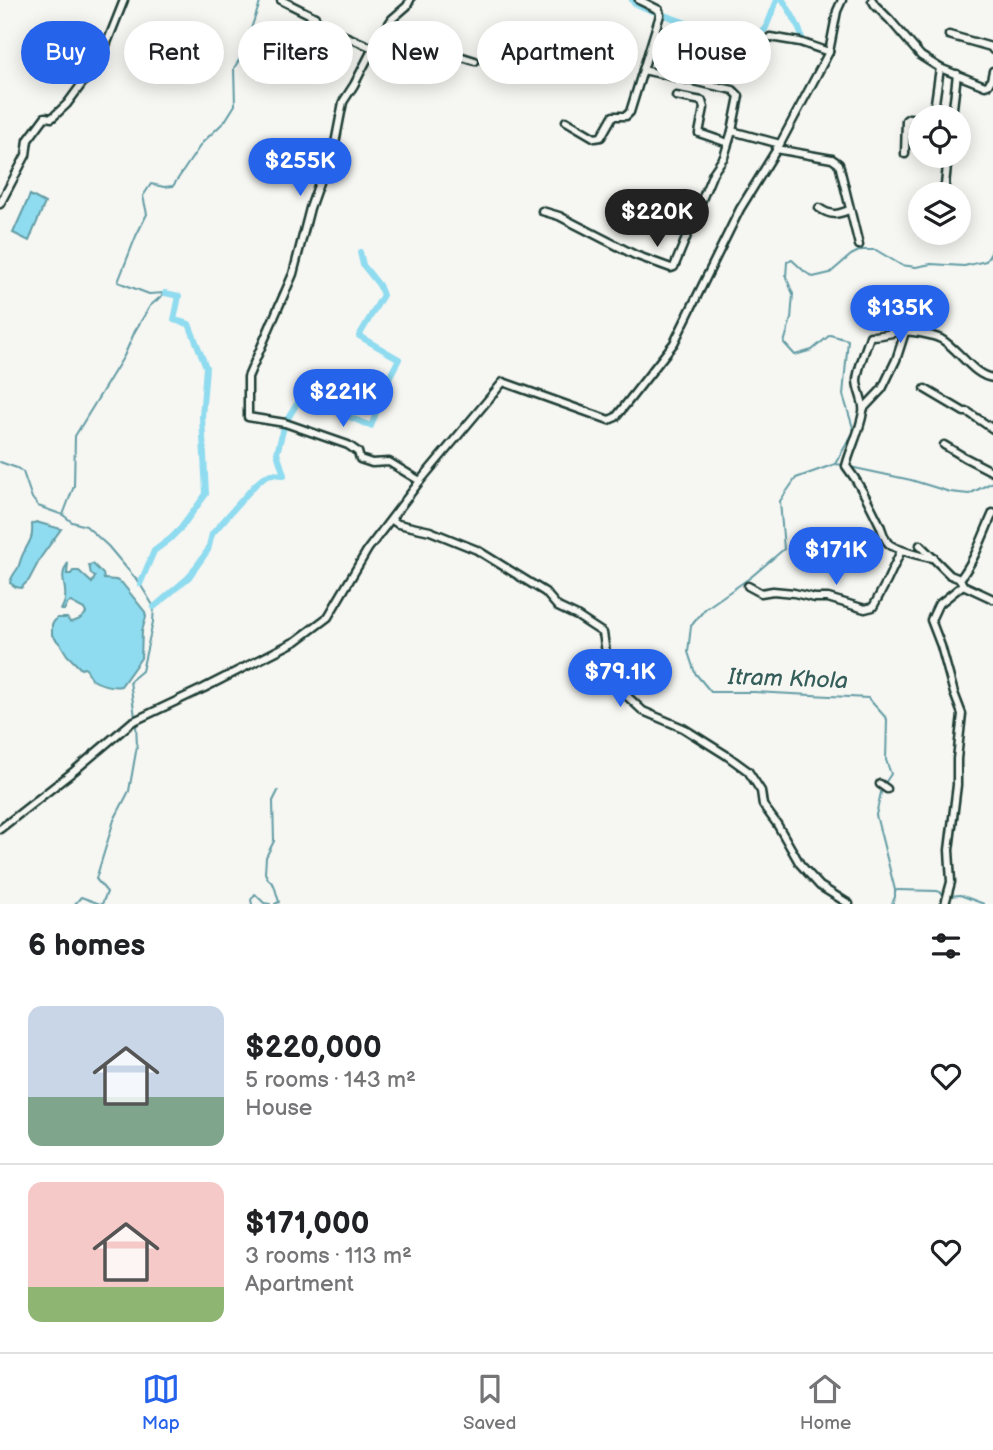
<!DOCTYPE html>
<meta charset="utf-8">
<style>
body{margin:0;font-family:"Balsamiq Sans",sans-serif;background:#f6f6f6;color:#202124;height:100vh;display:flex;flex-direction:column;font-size:26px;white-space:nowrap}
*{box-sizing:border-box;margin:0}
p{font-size:23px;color:#757577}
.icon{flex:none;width:38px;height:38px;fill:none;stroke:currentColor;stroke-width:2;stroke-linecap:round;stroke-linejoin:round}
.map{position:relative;height:904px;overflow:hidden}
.side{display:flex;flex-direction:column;background:#fff;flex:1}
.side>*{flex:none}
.guide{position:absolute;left:21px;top:21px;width:952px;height:63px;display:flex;gap:14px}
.controls{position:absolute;left:908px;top:105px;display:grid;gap:14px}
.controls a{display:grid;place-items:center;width:63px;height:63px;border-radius:50%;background:#fff;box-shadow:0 4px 18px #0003;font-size:35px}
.price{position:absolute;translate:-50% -60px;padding:0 16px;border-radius:24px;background:#2563eb;color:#fff;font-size:23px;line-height:46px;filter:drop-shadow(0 2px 4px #0008)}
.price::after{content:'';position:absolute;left:50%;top:42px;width:21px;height:16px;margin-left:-10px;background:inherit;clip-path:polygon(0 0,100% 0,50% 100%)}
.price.selected{background:#222;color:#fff}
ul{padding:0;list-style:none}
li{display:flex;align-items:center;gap:21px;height:175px;padding:0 28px}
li+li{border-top:2px solid #e0e0e0}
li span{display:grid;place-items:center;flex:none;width:196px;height:140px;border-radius:14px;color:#555}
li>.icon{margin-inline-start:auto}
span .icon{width:84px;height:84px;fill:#fffc;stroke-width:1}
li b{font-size:30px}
h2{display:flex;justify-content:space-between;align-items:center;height:84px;padding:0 28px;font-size:30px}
.tag{padding:0 24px;border-radius:32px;background:#fff;box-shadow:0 4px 18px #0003;font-size:24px;line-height:63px}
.tag.selected{background:#2563eb;color:#fff}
.menu{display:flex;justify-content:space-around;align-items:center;height:98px;border-top:2px solid #e0e0e0;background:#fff;font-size:19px;color:#757577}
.menu a{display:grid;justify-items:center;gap:4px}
.menu .selected{color:#2563eb}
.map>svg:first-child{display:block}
.water{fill:#8fdbef;stroke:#629ca4;stroke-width:2}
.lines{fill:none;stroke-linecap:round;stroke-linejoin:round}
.stream{stroke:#629ca4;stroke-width:2}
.canal{stroke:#8fdbef;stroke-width:6}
.minor-casing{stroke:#1f3d34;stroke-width:11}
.minor{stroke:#f6f6f2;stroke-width:6}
.labels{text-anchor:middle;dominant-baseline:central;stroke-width:5;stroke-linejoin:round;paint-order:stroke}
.water-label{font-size:23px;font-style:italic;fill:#355d59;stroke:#f6f6f2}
</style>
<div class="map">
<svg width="993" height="904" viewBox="0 0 993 904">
<rect width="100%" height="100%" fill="#f6f6f2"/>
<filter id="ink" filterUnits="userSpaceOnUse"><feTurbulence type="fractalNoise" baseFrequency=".0143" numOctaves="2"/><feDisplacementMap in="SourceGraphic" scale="14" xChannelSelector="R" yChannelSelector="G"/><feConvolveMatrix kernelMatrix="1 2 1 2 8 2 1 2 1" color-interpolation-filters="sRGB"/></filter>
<g filter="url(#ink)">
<g class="water">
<polygon points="30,195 45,203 29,241 13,233"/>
<path d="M36 522 61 529 41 557 29 580 21 588 16 587 10 583C11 577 14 574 18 568 20 563 21 557 24 552 30 540 33 539 32 524Z"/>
<path d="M68 563 67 574H71L73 571H79L92 583 95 577 91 574 89 565 93 564 103 574 104 579 116 580 122 583 145 612 146 617 142 631 141 658 121 686C111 688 99 684 91 679L87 670 84 668 81 669 67 655 61 645 52 635V624L57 618H67L70 622C76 622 83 618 86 613L84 609 71 602 68 603 64 610H61C62 608 65 601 65 599 67 584 58 578 68 563Z"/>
</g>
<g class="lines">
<g class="stream">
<polyline points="0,462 17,468 23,472 32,498 38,506 63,515 72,522 86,526 108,546 140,584 154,607 153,622 142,671 130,681 135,717"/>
<polyline points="835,464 854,431 843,395 848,340 830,335 812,350 795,355 784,343 791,319 793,294 786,277 787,262 792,260 805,272 813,277 830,273 851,255 861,250 876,250 901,265 916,267 931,264 964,266 986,261 991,253 993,243"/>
<polyline points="844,465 835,464 796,478 780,501 784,549 751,577 705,609 691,626 688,652 695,673 711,692 754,692 868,698 887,719 886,760 891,774 885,783"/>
<polyline points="850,467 911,480 950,492 969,494 993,482"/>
<polyline points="63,515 74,486 75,436 124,356 135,331 150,306 165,293 149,294 118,282 136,236 147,214 143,196 151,184 164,187 173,186 202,143 225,121 235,105 234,68 241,57 261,0"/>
<polyline points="882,788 876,815 895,890 895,897 892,904"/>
<polyline points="897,890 937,891 949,896 960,895 984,904"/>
<polyline points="75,904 81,897 100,904"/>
<polyline points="102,904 107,892 96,879 114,820 129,791 137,746 136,723"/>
<polyline points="252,904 251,900 255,894 264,903 270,904"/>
<polyline points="275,904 279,902 274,885 268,879 265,873 266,857 274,841 273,801 278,791"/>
</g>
<g class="canal">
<polyline points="632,0 634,3 650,10 698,27 750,35 765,30 777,0"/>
<path d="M783 0C791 13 801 28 803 43L805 44"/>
<polyline points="140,584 154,551 170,539 181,528 206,494 202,417 206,367 189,324 174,320 179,296 165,293"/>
<polyline points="154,607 189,577 208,550 212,534 255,485 264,477 271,474 284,475 277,453 285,423 301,397 371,426 391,374 399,359 359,336 383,295 379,285 363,265 360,252"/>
</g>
<g class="minor-casing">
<g id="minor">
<polyline points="281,0 315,17 319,24 324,27 373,48"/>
<polyline points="410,0 407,6 392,19 373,48 354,85 343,102 332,159 321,177 310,208 293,274 248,377 248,417 285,423 348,445 358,452 360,459 372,463 389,462 420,481"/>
<polyline points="639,0 659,10 660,15 643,70"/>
<polyline points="872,0 875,5 890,20 921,56 940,68 985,86 988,85 991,80 993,71"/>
<polyline points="383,32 475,61"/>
<polyline points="949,35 991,47 993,50"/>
<polyline points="770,37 800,42 829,52"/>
<polyline points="676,96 702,101 704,108 699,133 728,143"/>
<polyline points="933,117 940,68"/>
<polyline points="952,117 957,74"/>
<polyline points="732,131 780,144"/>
<polyline points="776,149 832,159 839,164 859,245"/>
<polyline points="905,154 906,120 909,118 920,119"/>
<polyline points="936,194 945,185 948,156"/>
<polyline points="0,204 26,155 28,140 45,117 52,118 67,104 101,58 124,0"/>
<path d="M819 208C831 216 837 215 849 210"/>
<polyline points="542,211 559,216 635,255 671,268 674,267 713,173 724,157 732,131 739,96 733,90 643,70 630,112 626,116 613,116 601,137 595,138 566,121"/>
<polyline points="925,389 964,412 968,412 993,429"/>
<polyline points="864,408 882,389 896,360 905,332"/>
<polyline points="944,445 964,457 993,472"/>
<polyline points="392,520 398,524 430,531 477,550 545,592 558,607 577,616 603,633 607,659 617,675 623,680 626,687 628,697 643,711 683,728 726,755 748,771 761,791 763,805 777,824 800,864 820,886 849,904"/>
<polyline points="920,545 950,575 960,579 963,585 993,599"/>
<path d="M934 558C926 558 893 549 888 543 884 539 882 529 879 523 869 503 860 484 846 466 851 447 860 431 863 412 865 403 857 391 857 380 858 367 866 349 870 336 880 336 888 334 897 332 909 330 930 334 941 339 959 349 973 376 993 378"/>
<path d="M960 579C975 560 983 535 993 513"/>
<polyline points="748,586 761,593 773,591 794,593 815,598 828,598 865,609 873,607 887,581 901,551"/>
<polyline points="880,784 887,789"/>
<polyline points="0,829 74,771 132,722 204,688 296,641 328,617 368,549 420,481 503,382 609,420 616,417 674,343 740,209 780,144 829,52 837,11 842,0"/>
<polyline points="945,904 951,882 949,850 957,785 957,759 962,714 954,693 941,646 931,620 938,605 963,585"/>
</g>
</g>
<use href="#minor" class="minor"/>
</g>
</g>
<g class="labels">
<g class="water-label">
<text transform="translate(788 679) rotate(2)">Itram Khola</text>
</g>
</g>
</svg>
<div class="controls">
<a><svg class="icon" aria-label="locate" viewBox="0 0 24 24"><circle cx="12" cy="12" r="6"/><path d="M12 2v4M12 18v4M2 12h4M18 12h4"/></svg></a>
<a><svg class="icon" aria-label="layers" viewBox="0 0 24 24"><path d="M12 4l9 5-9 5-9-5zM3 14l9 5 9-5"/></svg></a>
</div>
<b class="price" style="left:300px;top:198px">$255K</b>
<b class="price selected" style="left:657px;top:249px">$220K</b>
<b class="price" style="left:900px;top:345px">$135K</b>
<b class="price" style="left:343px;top:429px">$221K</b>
<b class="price" style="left:836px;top:587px">$171K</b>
<b class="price" style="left:620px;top:709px">$79.1K</b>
<div class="guide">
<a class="tag selected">Buy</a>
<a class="tag">Rent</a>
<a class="tag">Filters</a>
<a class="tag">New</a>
<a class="tag">Apartment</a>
<a class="tag">House</a>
</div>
</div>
<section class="side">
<h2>6 homes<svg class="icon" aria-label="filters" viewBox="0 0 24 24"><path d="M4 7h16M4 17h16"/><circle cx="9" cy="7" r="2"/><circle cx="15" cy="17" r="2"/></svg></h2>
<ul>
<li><span style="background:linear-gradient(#c9d6e8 65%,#7fa58c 0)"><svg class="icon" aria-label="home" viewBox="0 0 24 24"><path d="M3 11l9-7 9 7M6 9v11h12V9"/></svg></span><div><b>$220,000</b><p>5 rooms · 143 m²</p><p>House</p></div><svg class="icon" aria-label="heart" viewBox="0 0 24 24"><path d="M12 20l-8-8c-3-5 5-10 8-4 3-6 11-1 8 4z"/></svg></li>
<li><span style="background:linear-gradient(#f6c9c9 75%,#8fb573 0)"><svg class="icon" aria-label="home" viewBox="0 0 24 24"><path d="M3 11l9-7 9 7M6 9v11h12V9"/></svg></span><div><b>$171,000</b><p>3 rooms · 113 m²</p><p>Apartment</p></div><svg class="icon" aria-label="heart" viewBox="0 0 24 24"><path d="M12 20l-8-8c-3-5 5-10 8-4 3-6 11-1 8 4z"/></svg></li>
</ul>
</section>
<nav class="menu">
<a class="selected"><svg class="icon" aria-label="map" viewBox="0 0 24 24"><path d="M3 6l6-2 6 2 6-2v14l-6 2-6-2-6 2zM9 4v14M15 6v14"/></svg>Map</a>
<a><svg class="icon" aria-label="saved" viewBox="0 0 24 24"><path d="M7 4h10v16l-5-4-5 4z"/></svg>Saved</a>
<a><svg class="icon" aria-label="home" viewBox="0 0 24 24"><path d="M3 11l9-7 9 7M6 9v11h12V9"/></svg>Home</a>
</nav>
